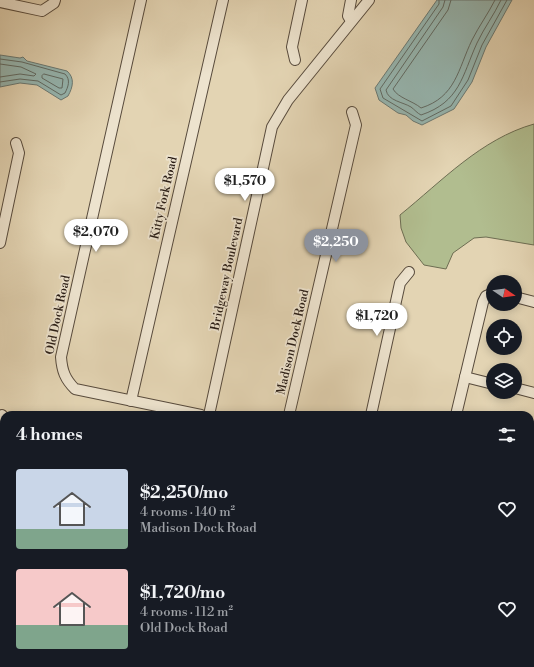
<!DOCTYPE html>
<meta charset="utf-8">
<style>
body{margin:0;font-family:"Libre Bodoni",serif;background:#242831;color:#f1f3f6;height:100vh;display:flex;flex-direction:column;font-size:15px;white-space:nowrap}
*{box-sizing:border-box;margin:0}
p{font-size:13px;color:#9ea1a6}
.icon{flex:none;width:22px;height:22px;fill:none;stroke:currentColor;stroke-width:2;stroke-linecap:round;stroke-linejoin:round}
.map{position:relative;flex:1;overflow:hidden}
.side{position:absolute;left:0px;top:411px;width:534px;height:256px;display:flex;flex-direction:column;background:#171b24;border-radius:12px 12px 0 0;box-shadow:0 2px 10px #0003}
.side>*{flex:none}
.needle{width:26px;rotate:103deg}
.controls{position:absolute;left:486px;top:275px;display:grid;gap:8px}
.controls a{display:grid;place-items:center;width:36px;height:36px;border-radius:50%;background:#171b24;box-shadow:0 2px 10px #0003;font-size:20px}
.price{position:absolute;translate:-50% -34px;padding:0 9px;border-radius:14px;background:#fff;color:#222;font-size:13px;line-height:26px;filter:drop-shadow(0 1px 2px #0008)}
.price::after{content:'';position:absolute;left:50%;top:24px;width:12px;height:9px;margin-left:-6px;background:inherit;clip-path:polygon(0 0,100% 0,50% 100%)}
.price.selected{background:#8c9099;color:#fff}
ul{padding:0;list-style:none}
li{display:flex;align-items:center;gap:12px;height:100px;padding:0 16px}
li span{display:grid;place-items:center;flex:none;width:112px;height:80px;border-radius:4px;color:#555}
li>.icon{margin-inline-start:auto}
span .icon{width:48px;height:48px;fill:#fffc;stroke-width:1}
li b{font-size:17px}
h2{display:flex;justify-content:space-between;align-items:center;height:48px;padding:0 16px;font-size:17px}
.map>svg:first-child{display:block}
.green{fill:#b1bd8f;stroke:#6d6d52}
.water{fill:#96b7b2;stroke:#6a7974}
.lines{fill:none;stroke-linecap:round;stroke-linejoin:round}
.shore{stroke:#606a64;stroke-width:1}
.minor-casing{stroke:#584b3d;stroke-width:12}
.minor{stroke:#ede3ce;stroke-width:10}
.labels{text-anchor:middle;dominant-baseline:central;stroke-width:3.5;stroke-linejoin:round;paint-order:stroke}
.street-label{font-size:12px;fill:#291d16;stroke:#ede3ce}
</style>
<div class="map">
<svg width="534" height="667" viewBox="0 0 534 667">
<rect width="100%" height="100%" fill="#e3d4b3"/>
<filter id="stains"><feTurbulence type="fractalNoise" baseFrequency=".005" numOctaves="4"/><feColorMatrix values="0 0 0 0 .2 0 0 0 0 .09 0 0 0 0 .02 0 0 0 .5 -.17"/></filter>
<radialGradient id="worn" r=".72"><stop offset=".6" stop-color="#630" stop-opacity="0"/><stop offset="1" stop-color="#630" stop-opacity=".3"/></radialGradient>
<path class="green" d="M534 124V245L486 237 474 238 453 253 446 269 424 265 406 242 401 228 400 215C442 181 481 139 534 124Z"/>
<g class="water">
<polygon points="437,0 512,0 486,47 472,82 454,109 422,125 413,121 406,115 398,113 379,100 375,88"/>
<path d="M0 55 20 58 23 57 27 61 67 71C75 78 73 87 68 96L61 100 37 85 20 83 0 87Z"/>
</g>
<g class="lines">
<g class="shore">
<polyline points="439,0 439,4 380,89 383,98 422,121 451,106 468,80 482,45 507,0"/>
<path d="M445 0 443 7 386 90C388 101 403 102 411 107 415 110 417 113 421 115 460 102 462 76 477 43 484 28 494 15 501 0"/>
<path d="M451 0 448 10 393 89C398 98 413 101 421 108 456 97 458 69 472 40 479 26 488 14 495 0"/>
<path d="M0 59 22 62 65 74C71 80 68 87 65 93L61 95 38 81 20 79 0 82"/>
<polyline points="0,64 21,67 36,74 34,76 20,74 0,77"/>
<polygon points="44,74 63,79 62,88 59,88 42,78 42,76"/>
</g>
<g class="minor-casing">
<g id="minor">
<path d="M141 0 61 357C62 371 65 379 75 389L201 415"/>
<polyline points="351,0 348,16 351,21"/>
<polyline points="0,2 42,11 54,3 55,0"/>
<polyline points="295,60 292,47 302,0"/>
<polyline points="0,243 19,153 16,143"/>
<polyline points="515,297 534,302"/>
<polyline points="465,377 493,384"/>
<polyline points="515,388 534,393"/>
<polyline points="131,401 223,0"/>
<polyline points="209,415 272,127 288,100 369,0"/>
<polyline points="289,415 356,125 352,112"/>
<polyline points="371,415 400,283 409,272"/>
<polyline points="456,415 483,302 486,296 493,293"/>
<polyline points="0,422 2,415"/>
<polyline points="530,482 534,483"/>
<polyline points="530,539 534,540"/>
</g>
</g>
<use href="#minor" class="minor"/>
</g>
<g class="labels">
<g class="street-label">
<text transform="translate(164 198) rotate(-77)">Kitty Fork Road</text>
<text transform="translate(227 274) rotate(-78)">Bridgeway Boulevard</text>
<text transform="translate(58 315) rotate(-78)">Old Dock Road</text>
<text transform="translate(293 342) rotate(-77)">Madison Dock Road</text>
</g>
</g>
<rect width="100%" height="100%" filter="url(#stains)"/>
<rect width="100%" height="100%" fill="url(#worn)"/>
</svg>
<div class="controls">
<a><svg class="needle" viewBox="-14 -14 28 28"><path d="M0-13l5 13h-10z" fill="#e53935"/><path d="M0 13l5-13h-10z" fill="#9ea1a6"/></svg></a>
<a><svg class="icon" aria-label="locate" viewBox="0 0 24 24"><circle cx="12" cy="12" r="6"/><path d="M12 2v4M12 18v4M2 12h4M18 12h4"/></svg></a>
<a><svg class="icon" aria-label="layers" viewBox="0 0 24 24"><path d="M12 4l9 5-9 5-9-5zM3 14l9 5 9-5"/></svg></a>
</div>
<b class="price" style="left:245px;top:202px">$1,570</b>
<b class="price" style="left:96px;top:253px">$2,070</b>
<b class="price selected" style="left:336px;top:263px">$2,250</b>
<b class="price" style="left:377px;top:337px">$1,720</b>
<section class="side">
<h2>4 homes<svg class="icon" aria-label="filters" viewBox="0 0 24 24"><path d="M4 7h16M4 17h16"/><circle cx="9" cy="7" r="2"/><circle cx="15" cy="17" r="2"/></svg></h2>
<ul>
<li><span style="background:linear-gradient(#c9d6e8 75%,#7fa58c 0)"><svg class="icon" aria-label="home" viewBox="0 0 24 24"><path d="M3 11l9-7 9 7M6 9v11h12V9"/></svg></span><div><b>$2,250/mo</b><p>4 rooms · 140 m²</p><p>Madison Dock Road</p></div><svg class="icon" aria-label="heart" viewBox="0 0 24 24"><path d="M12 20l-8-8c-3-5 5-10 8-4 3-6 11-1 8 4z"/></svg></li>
<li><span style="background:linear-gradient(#f6c9c9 70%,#7fa58c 0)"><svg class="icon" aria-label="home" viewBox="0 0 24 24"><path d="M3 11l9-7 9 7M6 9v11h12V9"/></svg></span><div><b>$1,720/mo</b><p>4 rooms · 112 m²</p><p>Old Dock Road</p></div><svg class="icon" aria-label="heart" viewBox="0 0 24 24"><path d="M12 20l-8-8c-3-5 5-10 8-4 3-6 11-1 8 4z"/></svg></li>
</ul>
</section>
</div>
